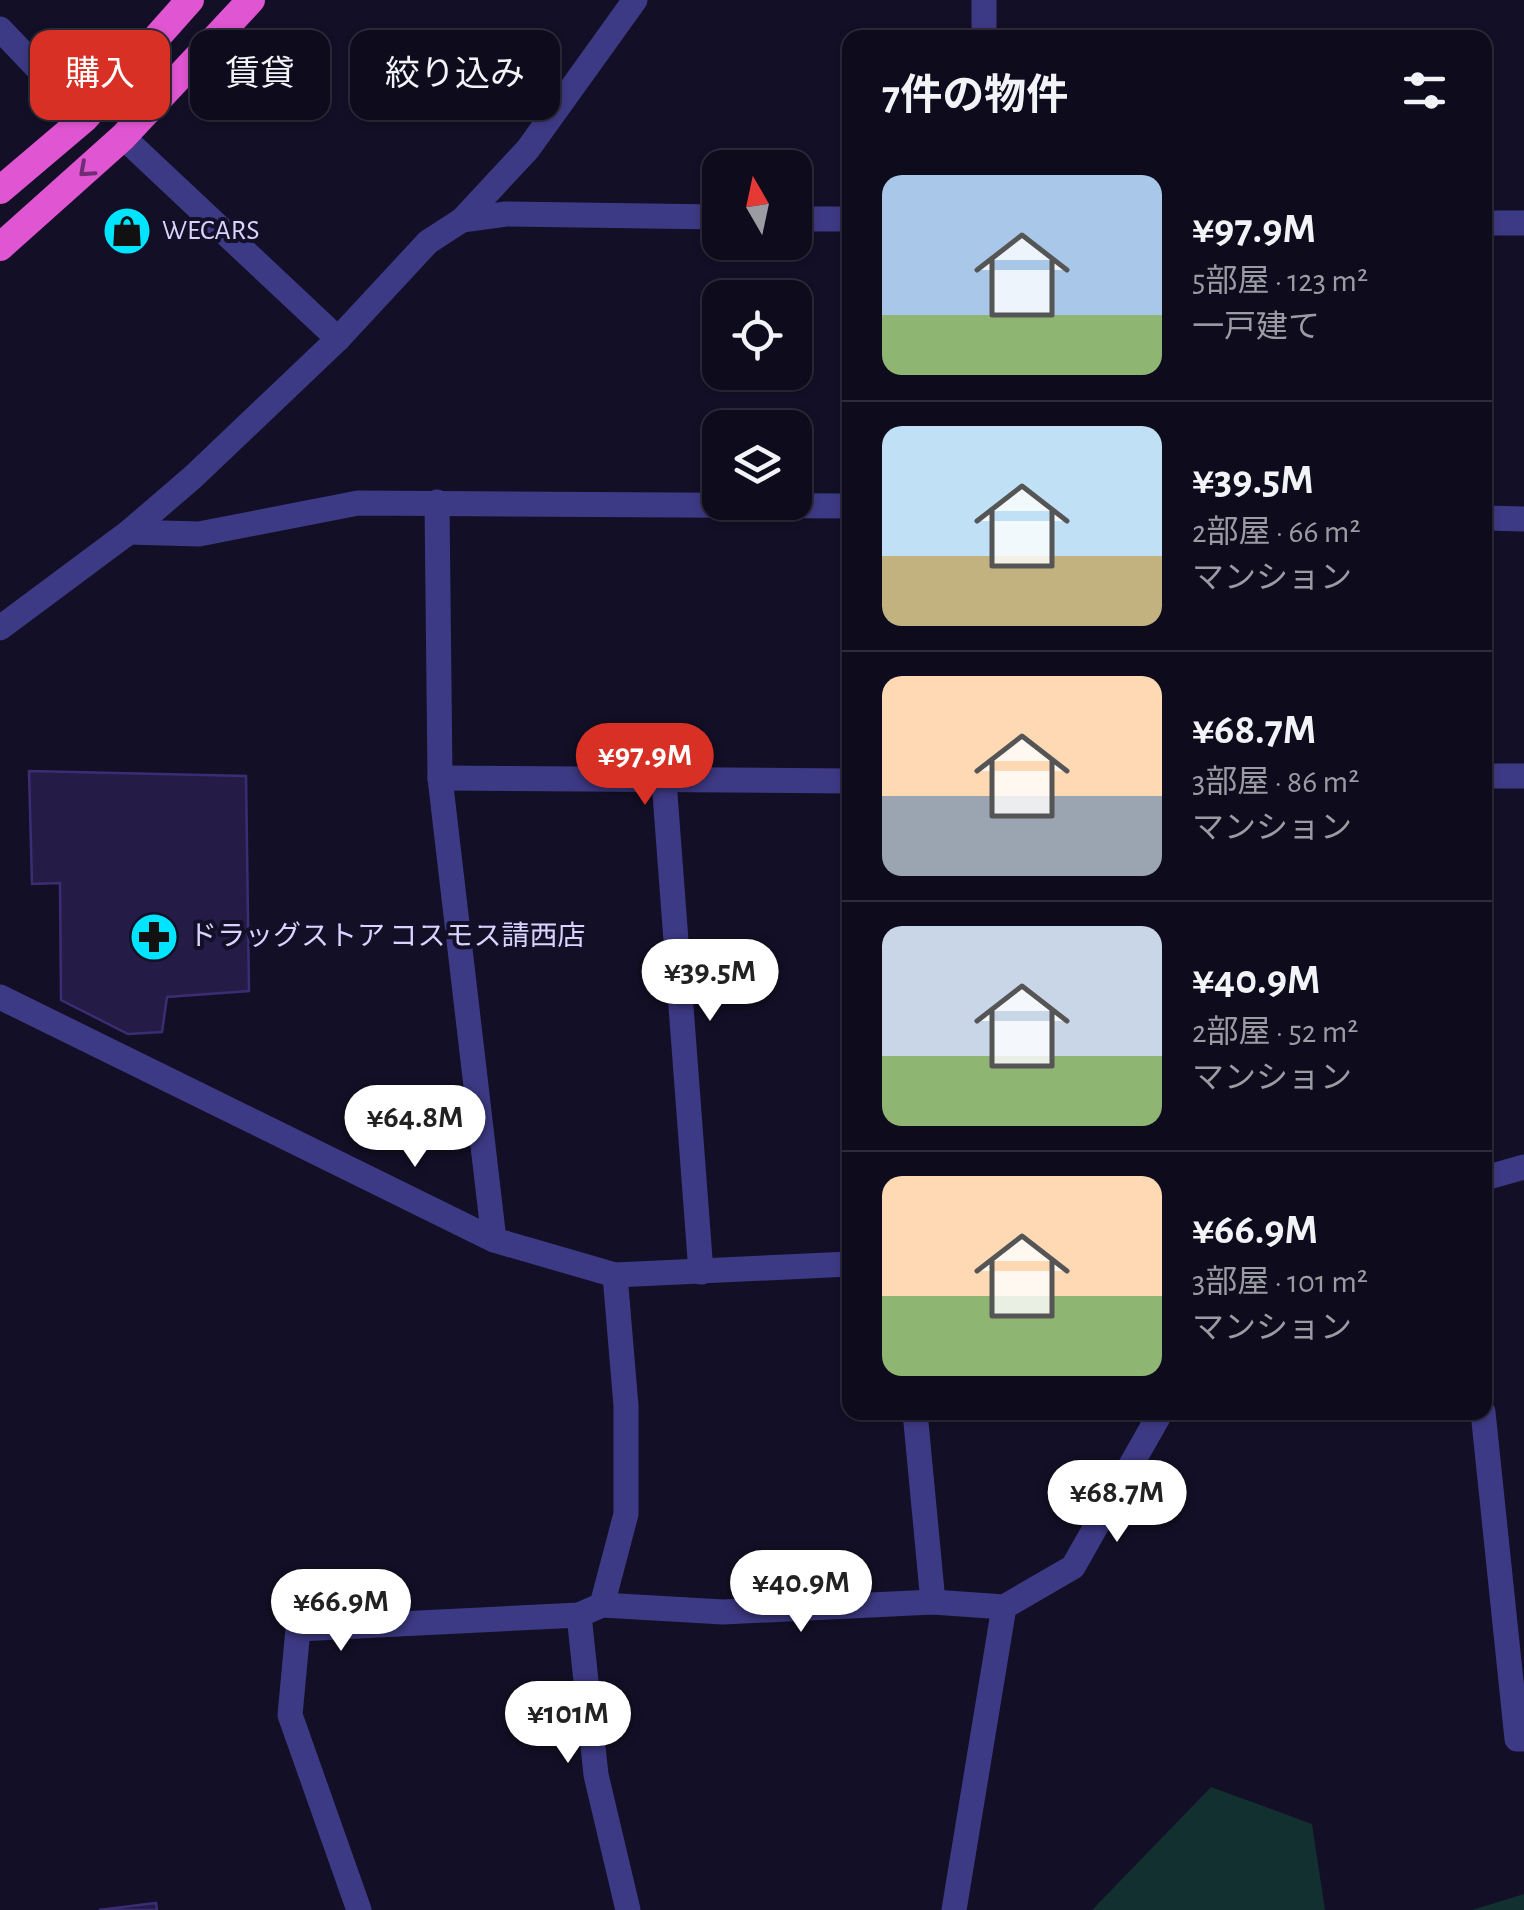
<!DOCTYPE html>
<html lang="ja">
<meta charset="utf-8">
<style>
body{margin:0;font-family:"Alegreya Sans","Noto Sans JP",sans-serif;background:#1c1929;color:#f1f3f6;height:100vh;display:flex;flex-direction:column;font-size:38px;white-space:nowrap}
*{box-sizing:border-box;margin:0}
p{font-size:32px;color:#9b9ba3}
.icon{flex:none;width:55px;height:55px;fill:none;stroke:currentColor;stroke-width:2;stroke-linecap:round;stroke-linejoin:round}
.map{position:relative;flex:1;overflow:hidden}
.sheet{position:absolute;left:842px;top:30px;width:650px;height:1390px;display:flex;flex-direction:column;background:#0e0b1c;border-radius:20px;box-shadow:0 2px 8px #0004,0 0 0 2px #2e2b3b}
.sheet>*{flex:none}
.top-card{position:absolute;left:30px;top:30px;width:662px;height:90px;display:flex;gap:20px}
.needle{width:65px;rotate:351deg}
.tools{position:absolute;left:702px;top:150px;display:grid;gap:20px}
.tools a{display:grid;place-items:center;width:110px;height:110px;border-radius:20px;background:#0e0b1c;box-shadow:0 2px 8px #0004,0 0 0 2px #2e2b3b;font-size:50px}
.price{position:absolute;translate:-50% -85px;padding:0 22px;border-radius:35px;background:#fff;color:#222;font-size:32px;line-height:65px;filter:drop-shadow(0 2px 5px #0008)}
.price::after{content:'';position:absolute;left:50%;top:60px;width:30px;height:22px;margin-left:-15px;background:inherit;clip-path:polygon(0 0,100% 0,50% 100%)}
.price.on{background:#d93025;color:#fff}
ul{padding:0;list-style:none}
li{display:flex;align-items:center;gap:30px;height:250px;padding:0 40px}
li+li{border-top:2px solid #2e2b3b}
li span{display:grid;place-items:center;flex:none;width:280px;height:200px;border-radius:20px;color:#555}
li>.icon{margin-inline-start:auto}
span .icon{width:120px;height:120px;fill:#fffc;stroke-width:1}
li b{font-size:42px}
h2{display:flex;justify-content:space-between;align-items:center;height:120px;padding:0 40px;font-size:42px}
.tag{padding:0 35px;border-radius:20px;background:#0e0b1c;box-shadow:0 2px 8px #0004,0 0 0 2px #2e2b3b;font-size:35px;line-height:90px}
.tag.on{background:#d93025;color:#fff}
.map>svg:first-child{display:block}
.green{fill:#12302f}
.building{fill:#241b47;stroke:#3b2d73;stroke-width:2.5}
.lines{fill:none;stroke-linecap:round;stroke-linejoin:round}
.minor{stroke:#3d3a85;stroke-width:25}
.tertiary{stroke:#3d3a85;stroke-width:25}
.trunk{stroke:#e055d1;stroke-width:28}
.oneway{stroke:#6f2e73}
.labels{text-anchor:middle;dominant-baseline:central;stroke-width:8;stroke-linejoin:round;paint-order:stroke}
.poi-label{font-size:28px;fill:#d9d4ff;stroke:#130f26;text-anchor:start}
</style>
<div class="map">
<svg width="1524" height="1910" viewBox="0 0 1524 1910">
<rect width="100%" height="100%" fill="#130f26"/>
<g class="green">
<polygon points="1211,1787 1312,1824 1325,1910 1092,1910"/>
<polygon points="1524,1894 1524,1910 1472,1910"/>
</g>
<g class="building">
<polygon points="29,771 246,776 249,991 167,997 162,1032 128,1034 61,1000 60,883 32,884"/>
<polygon points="156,1903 157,1910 99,1910"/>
</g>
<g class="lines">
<g class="minor">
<polyline points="984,0 984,38"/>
<polyline points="0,29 85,118"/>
<polyline points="123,137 338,339"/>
<polyline points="462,220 528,149 635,0"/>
<polyline points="437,502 440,778 494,1240"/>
<polyline points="1485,518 1524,519"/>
<polyline points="129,532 199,534 358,503 850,506"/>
<polyline points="1485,776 1524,776"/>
<polyline points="440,778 850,781"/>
<polyline points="664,781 701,1272"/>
<polyline points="915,1412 933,1602"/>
<polyline points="1483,1412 1517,1739 1524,1739"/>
<polyline points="602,1605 626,1514 626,1406 615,1275"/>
<polyline points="579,1615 596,1775 628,1910"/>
<polyline points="359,1910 290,1715 298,1629 579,1615 602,1605 723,1612 933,1602 1004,1607 1073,1567 1161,1412"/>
<polyline points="954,1910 1004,1607"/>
</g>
<g class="tertiary">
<polyline points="795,219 850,219"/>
<polyline points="1485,223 1524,223"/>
<polyline points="0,628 129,532 193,477 338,339 428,242 462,220 506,214 720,217"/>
<polyline points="0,997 494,1240 615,1275 850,1264"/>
<polyline points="1485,1178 1524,1167"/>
</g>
<g class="trunk">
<polyline points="0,190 85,118 190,0"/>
<polyline points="0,247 123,137 251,0"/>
</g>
</g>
<defs><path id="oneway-chevron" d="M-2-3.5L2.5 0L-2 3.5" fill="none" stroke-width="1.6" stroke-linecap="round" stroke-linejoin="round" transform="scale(2.5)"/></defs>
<use class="oneway" href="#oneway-chevron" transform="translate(86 170) rotate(138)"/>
<defs>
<g id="shop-disc" transform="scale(2.5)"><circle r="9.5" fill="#00e5ff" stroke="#130f26"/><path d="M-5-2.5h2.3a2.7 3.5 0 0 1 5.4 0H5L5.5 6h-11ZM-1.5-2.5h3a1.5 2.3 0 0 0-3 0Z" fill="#111"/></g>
<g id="pharmacy-disc" transform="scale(2.5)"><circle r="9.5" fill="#00e5ff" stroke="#130f26"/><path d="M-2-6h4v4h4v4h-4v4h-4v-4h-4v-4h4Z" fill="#111"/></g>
</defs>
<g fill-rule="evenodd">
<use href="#shop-disc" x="127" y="231"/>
<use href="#pharmacy-disc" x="154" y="937"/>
</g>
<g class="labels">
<g class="poi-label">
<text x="162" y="231">WECARS</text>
<text x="189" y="937">ドラッグストア コスモス請西店</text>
</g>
</g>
</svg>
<div class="tools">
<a><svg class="needle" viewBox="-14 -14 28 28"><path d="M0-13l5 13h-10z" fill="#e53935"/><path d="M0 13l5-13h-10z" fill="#9b9ba3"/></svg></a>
<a><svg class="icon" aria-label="locate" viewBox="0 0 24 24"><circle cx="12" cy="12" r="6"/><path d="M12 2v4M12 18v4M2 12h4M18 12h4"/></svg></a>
<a><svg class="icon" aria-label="layers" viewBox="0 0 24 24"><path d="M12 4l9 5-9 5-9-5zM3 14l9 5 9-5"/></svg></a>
</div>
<b class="price on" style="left:645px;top:808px">¥97.9M</b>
<b class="price" style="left:710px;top:1024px">¥39.5M</b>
<b class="price" style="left:415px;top:1170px">¥64.8M</b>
<b class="price" style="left:1117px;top:1545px">¥68.7M</b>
<b class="price" style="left:801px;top:1635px">¥40.9M</b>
<b class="price" style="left:341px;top:1654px">¥66.9M</b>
<b class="price" style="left:568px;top:1766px">¥101M</b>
<div class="top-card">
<a class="tag on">購入</a>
<a class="tag">賃貸</a>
<a class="tag">絞り込み</a>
</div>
<section class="sheet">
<h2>7件の物件<svg class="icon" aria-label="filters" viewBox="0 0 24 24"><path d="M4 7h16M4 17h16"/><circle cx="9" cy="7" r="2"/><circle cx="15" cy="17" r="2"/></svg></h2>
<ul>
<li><span style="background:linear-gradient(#a9c7e8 70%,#8fb573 0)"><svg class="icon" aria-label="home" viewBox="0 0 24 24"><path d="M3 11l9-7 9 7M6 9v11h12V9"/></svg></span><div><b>¥97.9M</b><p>5部屋 · 123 m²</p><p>一戸建て</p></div></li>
<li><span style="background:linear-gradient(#bfe0f5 65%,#c2b280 0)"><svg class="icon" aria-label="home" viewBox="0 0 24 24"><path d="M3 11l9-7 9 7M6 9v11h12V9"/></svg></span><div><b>¥39.5M</b><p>2部屋 · 66 m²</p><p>マンション</p></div></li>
<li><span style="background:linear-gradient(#ffd9b3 60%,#9aa5b1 0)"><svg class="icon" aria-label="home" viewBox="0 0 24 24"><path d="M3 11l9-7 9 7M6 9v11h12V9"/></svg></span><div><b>¥68.7M</b><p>3部屋 · 86 m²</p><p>マンション</p></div></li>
<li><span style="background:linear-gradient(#c9d6e8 65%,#8fb573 0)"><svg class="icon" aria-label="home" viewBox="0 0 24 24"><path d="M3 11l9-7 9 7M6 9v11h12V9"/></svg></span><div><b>¥40.9M</b><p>2部屋 · 52 m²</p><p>マンション</p></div></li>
<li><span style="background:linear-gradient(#ffd9b3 60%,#8fb573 0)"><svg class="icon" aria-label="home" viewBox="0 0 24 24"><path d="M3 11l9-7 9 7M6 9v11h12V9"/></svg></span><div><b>¥66.9M</b><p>3部屋 · 101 m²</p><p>マンション</p></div></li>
</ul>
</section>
</div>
